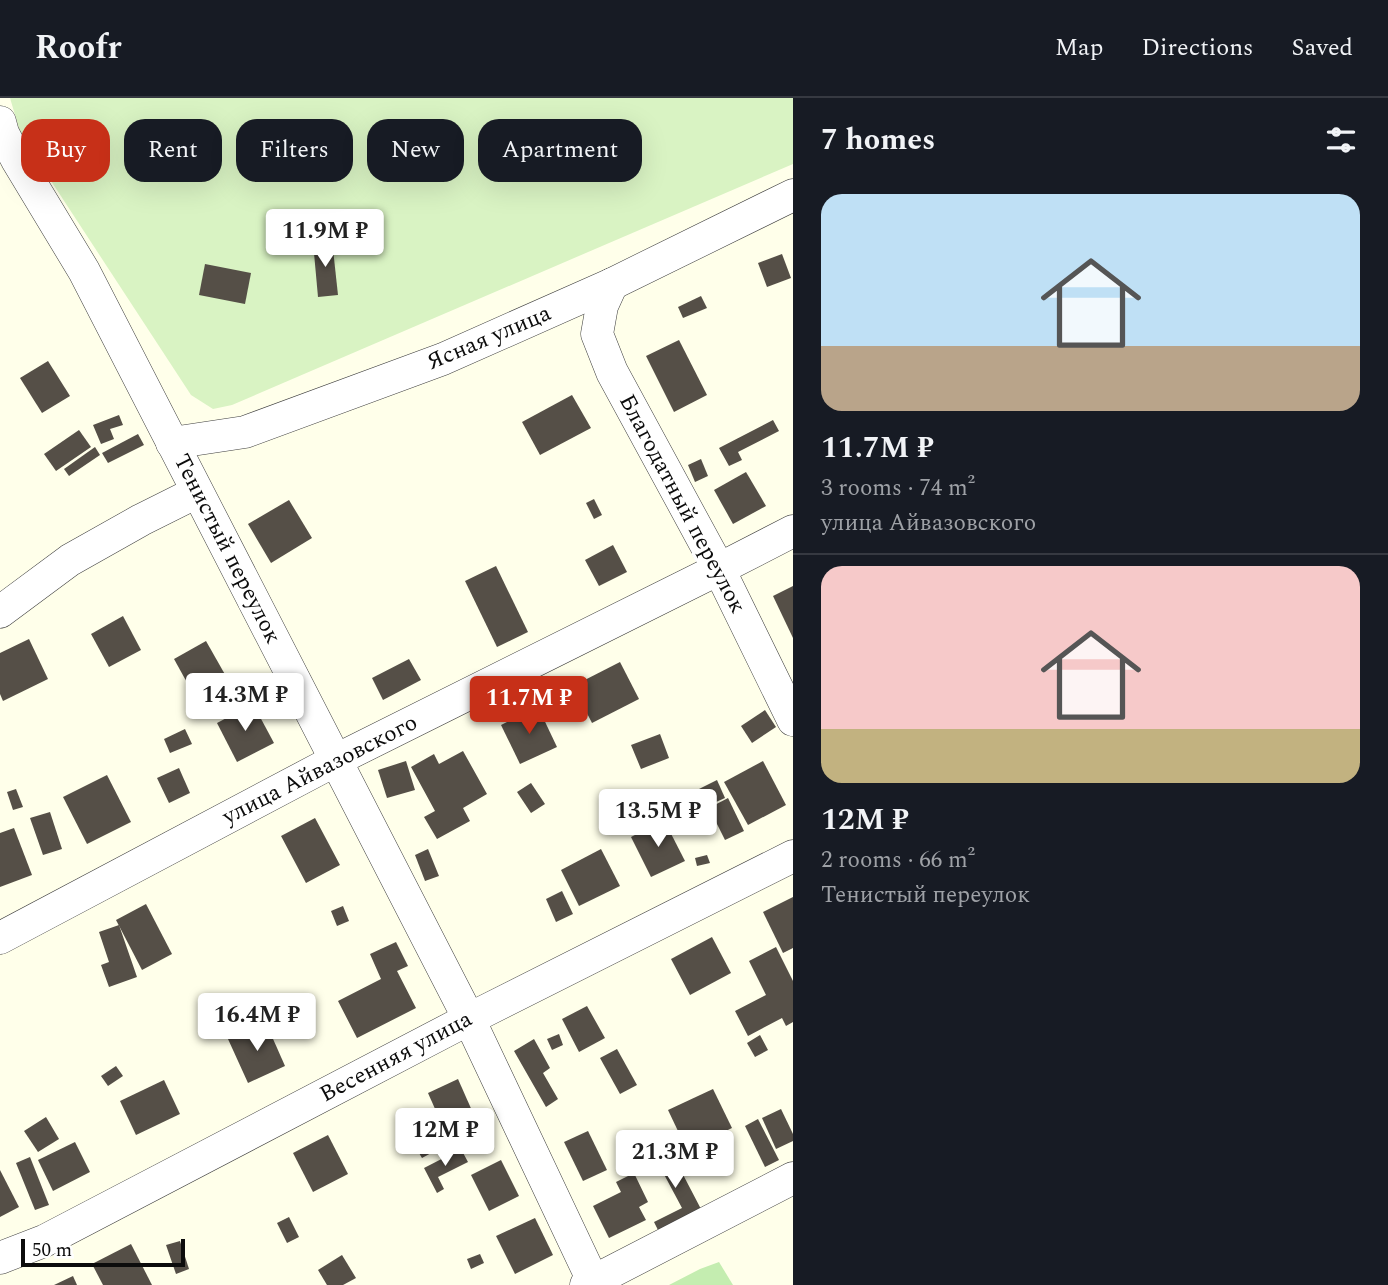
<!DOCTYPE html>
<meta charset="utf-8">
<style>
body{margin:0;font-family:Spectral,serif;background:#242831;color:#f1f3f6;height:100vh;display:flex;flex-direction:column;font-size:26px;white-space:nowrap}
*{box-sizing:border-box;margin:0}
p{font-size:23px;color:#9ea1a6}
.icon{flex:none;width:38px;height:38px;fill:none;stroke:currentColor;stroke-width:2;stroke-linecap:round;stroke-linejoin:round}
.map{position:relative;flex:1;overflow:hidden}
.panel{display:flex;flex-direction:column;background:#171b24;width:595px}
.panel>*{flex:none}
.hud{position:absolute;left:21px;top:21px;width:665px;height:63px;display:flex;gap:14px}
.scale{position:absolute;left:21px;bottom:18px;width:164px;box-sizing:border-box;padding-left:7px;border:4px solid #0c0c0c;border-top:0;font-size:19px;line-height:24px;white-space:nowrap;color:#0c0c0c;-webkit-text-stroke:5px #fff;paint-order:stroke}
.price{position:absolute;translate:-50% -60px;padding:0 16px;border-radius:7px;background:#fff;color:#222;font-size:23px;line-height:46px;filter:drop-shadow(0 2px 4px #0008)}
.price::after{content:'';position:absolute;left:50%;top:42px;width:21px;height:16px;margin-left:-10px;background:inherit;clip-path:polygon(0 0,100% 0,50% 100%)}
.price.selected{background:#c73018;color:#fff}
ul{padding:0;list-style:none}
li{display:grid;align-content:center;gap:14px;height:371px;padding:0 28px}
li+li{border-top:2px solid #363941}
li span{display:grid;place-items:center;height:217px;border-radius:21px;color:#555}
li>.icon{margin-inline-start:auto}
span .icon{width:126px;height:126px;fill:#fffc;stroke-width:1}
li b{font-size:30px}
h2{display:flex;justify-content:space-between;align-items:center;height:84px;padding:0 28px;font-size:30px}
.tag{padding:0 24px;border-radius:21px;background:#171b24;box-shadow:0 7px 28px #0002;font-size:24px;line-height:63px}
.tag.selected{background:#c73018;color:#fff}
header{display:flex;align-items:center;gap:42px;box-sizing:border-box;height:98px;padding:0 35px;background:#171b24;border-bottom:2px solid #363941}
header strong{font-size:33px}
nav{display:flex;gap:38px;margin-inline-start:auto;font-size:24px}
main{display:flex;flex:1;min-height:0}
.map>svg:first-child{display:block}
.green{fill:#c4edb0}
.pitch{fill:#d9f3c3}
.building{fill:#554f47}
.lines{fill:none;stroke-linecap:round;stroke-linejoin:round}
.minor-casing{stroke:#3f3f3f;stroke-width:33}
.minor{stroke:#fff;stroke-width:32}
.labels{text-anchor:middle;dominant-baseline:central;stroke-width:7;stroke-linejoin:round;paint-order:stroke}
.street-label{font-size:23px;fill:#0c0c0c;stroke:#fff}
</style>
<header>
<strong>Roofr</strong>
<nav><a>Map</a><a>Directions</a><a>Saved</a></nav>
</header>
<main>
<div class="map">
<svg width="793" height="1187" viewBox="0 0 793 1187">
<rect width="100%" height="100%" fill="#ffffea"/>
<polygon class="green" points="719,1164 733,1187 669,1187 700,1171"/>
<polygon class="pitch" points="10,0 793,0 793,66 232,307 213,311 191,297 21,37"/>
<g class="building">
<polygon points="332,142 338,197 318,199 313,144"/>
<polygon points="782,156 791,180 767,189 758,165"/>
<polygon points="205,166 251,175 245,206 199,197"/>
<polygon points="701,198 707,210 683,220 678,209"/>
<polygon points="679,242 707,297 674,314 646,258"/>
<polygon points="48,263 70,298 42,315 20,280"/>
<polygon points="572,297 591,330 540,357 522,324"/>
<polygon points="119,317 123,327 110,331 114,341 101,346 93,327"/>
<polygon points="773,322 779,333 738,354 742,362 729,368 719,350"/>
<polygon points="79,332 91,349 56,373 44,356"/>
<polygon points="138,336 144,347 108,365 102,355"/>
<polygon points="95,349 100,357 69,378 64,371"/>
<polygon points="701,361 708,378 695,384 688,367"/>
<polygon points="746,374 766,408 733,426 714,392"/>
<polygon points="594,401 602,417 594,421 586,405"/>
<polygon points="289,402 312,440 271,465 248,426"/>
<polygon points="613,447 627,474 599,488 585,462"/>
<polygon points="496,468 528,534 497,549 465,483"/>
<polygon points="793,488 793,540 773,498"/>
<polygon points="123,518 141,552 109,569 91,536"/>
<polygon points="29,541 48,581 3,603 0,596 0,555"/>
<polygon points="206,543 227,580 195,599 174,561"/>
<polygon points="409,561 421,582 383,602 372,580"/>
<polygon points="620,564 639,601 592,625 573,588"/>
<polygon points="270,586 276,602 268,605 262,589"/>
<polygon points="253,606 274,645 237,664 217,625"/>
<polygon points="538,609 557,649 520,666 501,627"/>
<polygon points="765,612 776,629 752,645 741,628"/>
<polygon points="185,631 192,646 170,655 164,641"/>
<polygon points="660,636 669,660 641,671 631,647"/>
<polygon points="463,653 487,696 463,710 470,723 437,741 424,719 435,713 411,669 434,656 439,666"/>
<polygon points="406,663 415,692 387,700 378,672"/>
<polygon points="763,663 786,707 748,727 724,684"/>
<polygon points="179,670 190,695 169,705 157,680"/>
<polygon points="107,677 131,724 87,746 63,699"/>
<polygon points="717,682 725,700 707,708 699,691"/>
<polygon points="531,685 545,706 531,715 517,694"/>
<polygon points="16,691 23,709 13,712 7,694"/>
<polygon points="728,700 744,733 725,742 709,710"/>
<polygon points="50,714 62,751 43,757 30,720"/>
<polygon points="315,720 340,767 306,785 281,738"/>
<polygon points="664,722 685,763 651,779 631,739"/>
<polygon points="14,730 32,777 0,789 0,735"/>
<polygon points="428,751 439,778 425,783 415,757"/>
<polygon points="601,751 620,788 579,808 561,772"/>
<polygon points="707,757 710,765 697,768 695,760"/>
<polygon points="562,793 573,816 556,824 546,801"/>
<polygon points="793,799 793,850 783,855 763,814"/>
<polygon points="146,806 172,856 142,872 116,822"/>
<polygon points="343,808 349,823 337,828 331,813"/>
<polygon points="119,827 137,879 109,889 101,867 109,864 99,834"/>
<polygon points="712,839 731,875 690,897 671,861"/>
<polygon points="396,844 408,868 397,873 416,910 357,940 338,903 381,881 370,856"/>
<polygon points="776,849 793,883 793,924 786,928 782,920 748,938 735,913 766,897 749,863"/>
<polygon points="587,908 605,940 579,954 562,921"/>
<polygon points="266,925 285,968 248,985 228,941"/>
<polygon points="559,936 563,947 552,952 547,941"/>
<polygon points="760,937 768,952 755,959 747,945"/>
<polygon points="534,941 550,970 543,975 558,1001 546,1009 514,953"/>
<polygon points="617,951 637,987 620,996 600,960"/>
<polygon points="116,968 123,978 108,988 101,978"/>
<polygon points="458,981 477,1024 447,1038 428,995"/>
<polygon points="164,982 180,1016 136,1037 120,1003"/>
<polygon points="713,991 732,1030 687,1052 668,1012"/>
<polygon points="781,1011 793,1036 793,1043 776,1051 762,1020"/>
<polygon points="46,1019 59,1041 38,1054 24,1033"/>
<polygon points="758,1021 779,1062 765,1069 745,1028"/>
<polygon points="588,1033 607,1072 583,1083 564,1044"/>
<polygon points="328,1037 348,1076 313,1094 293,1055"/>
<polygon points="438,1038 444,1048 422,1060 416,1050"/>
<polygon points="75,1044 90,1074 53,1093 38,1062"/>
<polygon points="666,1044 702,1113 660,1136 654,1124 682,1110 651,1052"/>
<polygon points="461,1051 468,1064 438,1079 444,1091 437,1095 424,1070"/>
<polygon points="30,1059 49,1107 35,1112 16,1065"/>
<polygon points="501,1062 519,1098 489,1113 471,1077"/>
<polygon points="0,1072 19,1109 0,1119"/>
<polygon points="634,1075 648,1104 639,1109 646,1122 609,1140 593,1108 621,1094 616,1084"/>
<polygon points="289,1119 299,1139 287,1145 277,1125"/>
<polygon points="535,1120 553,1157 515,1176 496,1138"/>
<polygon points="180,1143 189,1171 176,1176 166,1147"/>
<polygon points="131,1146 152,1187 103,1187 92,1166"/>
<polygon points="480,1156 484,1165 471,1171 467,1161"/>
<polygon points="342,1157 356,1180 343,1187 327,1187 318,1172"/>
<polygon points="73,1178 77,1187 54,1187"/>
</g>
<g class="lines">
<g class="minor-casing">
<g id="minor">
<polyline points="0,24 3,35 17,62 84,173 469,921 593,1183"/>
<polyline points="612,186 602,208 597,236 612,274 719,471 793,622"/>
<polyline points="172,345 245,334 443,261 612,186 793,97"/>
<polyline points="0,514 70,462 141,422 197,394"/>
<polyline points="0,840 336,662 719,471 793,433"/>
<polyline points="0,1160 44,1143 469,921 793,758"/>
<polyline points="586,1187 793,1080"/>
</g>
</g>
<use href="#minor" class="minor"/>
</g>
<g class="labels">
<g class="street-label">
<text transform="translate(489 240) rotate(-23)">Ясная улица</text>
<text transform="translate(682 406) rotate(62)">Благодатный переулок</text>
<text transform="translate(227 451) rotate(63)">Тенистый переулок</text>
<text transform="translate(320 672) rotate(-27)">улица Айвазовского</text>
<text transform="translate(396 959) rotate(-28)">Весенняя улица</text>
</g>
</g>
</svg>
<div class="scale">50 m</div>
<b class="price" style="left:325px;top:171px">11.9M ₽</b>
<b class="price" style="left:245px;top:635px">14.3M ₽</b>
<b class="price selected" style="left:529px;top:638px">11.7M ₽</b>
<b class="price" style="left:658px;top:751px">13.5M ₽</b>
<b class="price" style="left:257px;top:955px">16.4M ₽</b>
<b class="price" style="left:445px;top:1070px">12M ₽</b>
<b class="price" style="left:675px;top:1092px">21.3M ₽</b>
<div class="hud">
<a class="tag selected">Buy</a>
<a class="tag">Rent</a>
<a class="tag">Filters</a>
<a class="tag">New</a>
<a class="tag">Apartment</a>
</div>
</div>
<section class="panel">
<h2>7 homes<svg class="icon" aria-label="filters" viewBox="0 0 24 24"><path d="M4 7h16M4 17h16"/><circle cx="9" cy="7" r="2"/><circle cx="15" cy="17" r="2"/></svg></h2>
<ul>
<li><span style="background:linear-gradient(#bfe0f5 70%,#b9a48a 0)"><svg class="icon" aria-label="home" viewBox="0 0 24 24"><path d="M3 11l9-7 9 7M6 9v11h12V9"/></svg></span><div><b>11.7M ₽</b><p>3 rooms · 74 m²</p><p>улица Айвазовского</p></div></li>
<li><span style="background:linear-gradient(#f6c9c9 75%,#c2b280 0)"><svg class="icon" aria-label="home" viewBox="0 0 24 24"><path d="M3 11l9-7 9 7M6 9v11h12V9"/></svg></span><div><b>12M ₽</b><p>2 rooms · 66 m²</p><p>Тенистый переулок</p></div></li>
</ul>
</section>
</main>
